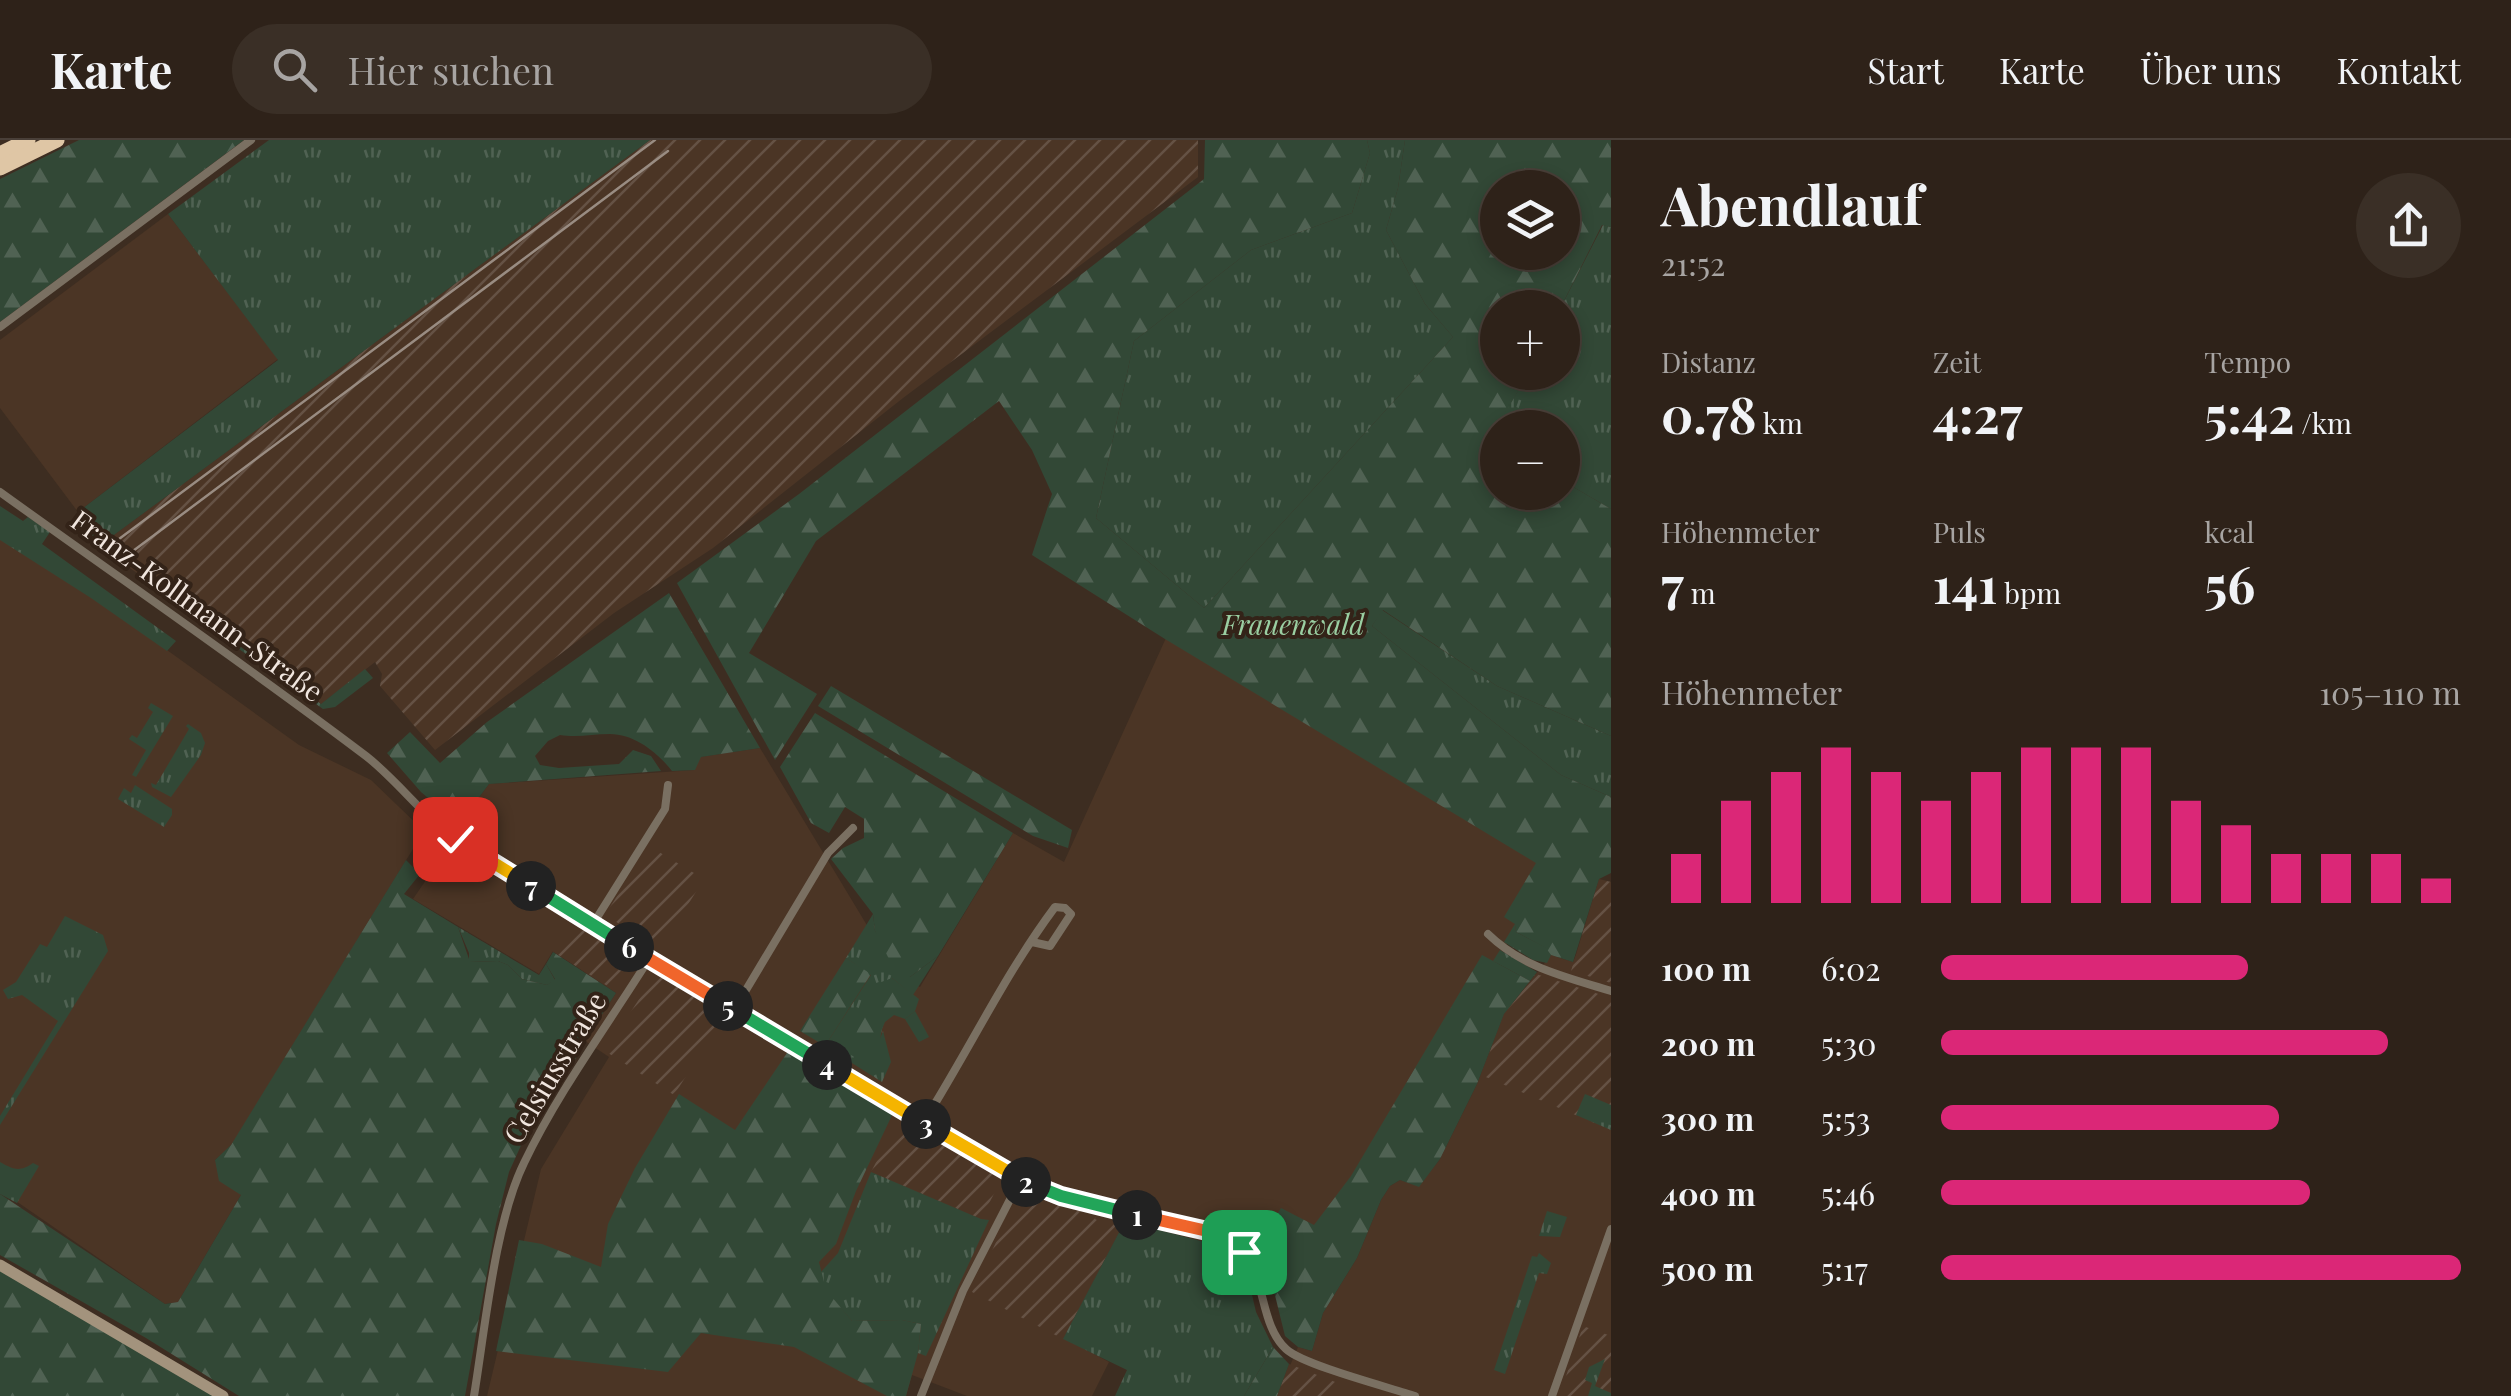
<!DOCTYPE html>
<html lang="de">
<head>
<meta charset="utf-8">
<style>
	:root { --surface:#2e2219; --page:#3a2f26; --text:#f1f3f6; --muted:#a7a4a2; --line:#493f38; --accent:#db2777 }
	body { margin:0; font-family:"Playfair Display",serif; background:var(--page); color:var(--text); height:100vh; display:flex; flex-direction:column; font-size:38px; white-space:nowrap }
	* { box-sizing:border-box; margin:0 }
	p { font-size:32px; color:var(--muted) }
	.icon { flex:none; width:55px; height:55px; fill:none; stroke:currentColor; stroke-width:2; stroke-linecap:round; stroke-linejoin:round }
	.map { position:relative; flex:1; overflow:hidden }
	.panel { display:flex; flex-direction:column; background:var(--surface); width:900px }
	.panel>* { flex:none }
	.buttons { position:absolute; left:1480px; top:30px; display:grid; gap:20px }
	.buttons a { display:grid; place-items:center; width:100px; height:100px; border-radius:50%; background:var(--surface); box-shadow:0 5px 15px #0003,0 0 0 2px var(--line); font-size:50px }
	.pin { position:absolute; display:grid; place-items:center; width:85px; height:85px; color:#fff; margin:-42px; border-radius:20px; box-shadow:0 5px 15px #0006 }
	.km { position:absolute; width:50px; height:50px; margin:-25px; border-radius:50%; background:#222; color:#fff; font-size:28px; line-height:50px; text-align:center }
	.round { display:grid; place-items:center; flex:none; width:105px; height:105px; border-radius:52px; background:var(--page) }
	.summary { display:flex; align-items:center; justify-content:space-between; height:170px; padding:0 50px }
	h1 { font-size:55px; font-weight:700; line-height:75px }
	.metrics { display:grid; grid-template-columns:repeat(3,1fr); gap:15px; height:170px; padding:10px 50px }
	.metrics div { display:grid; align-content:center }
	.metrics b { font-size:50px; font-weight:700 }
	.metrics small { font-size:28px; font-weight:400 }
	.metrics p { font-size:28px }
	.chart { height:280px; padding:20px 50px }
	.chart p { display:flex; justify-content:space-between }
	.chart svg { width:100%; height:180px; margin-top:10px; stroke:var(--accent); stroke-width:6 }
	ul { padding:0 50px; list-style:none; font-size:32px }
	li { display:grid; grid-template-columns:160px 120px 1fr; align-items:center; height:75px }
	li i { height:25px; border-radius:12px; background:var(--accent) }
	header { display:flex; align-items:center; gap:60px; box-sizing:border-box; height:140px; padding:0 50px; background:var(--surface); border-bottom:2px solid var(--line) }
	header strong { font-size:48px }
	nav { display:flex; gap:55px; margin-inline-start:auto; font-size:35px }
	.search { width:700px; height:90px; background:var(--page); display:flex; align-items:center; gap:25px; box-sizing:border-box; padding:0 35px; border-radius:55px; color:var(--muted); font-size:38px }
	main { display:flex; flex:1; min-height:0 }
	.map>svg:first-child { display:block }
</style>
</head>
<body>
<header>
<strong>Karte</strong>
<div class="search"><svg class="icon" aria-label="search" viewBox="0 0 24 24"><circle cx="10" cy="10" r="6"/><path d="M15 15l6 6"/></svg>Hier suchen</div>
<nav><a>Start</a><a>Karte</a><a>Über uns</a><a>Kontakt</a></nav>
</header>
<main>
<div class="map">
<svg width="1611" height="1256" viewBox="0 0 1611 1256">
	<defs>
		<pattern id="industrial-furrows" width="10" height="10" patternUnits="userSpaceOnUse" patternTransform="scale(2.5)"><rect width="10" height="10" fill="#4b3525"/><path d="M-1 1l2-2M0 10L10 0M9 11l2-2" fill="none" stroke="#655244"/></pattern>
		<pattern id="grass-tufts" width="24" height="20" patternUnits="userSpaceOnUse" patternTransform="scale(2.5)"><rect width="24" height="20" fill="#324836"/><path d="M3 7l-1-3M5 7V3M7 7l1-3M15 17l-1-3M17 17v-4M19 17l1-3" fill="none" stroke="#506253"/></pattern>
		<pattern id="forest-firs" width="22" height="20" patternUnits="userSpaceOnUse" patternTransform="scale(2.5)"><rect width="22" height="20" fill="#324836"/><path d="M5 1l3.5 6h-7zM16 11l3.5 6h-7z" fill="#506253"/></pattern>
	</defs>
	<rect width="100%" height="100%" fill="#3d2d21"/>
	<g fill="#4b3525">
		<path d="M168 74 278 219 78 372 0 268V200Z"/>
		<path d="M0 390 299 605 371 640 424 691 231 1006 215 1020 241 1055 178 1162 165 1164 0 1050Z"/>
		<path d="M1166 498 1542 723 1520 784 1494 825 1353 1038 1315 1088 1282 1072 1257 1110 1216 1105 1125 1081 1064 1198 1109 1222 1092 1256H967L912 1235 906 1256H487L541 1029 609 917 585 901 616 853 553 811 539 834 413 759 450 705 459 684 489 644 694 630 700 617 760 608 897 835 920 847 1013 693 1064 722Z"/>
		<path d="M1611 742V1256H1277L1298 1207 1312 1211 1323 1173 1357 1118 1381 1060 1390 1046 1400 1040 1419 1046 1440 1019 1477 944 1504 874 1551 815 1573 822Z"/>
	</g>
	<g fill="url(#industrial-furrows)">
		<path d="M650 0H1198V37L903 258 713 408 614 473 435 610 380 546 382 534 375 522 321 564 99 406Z"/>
		<path d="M649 706 704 739 660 809 605 775Z"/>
		<path d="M1599 739 1611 742V843L1571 831Z"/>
		<path d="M572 779 628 819V831L617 852 552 811Z"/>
		<path d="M1536 834 1611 858V990L1481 935 1504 874Z"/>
		<path d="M653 838H670L727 872 674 955 605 911Z"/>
		<path d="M900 976 991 1030 1001 1040 981 1079 871 1032Z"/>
		<path d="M1037 1057 1089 1071 1097 1074 1095 1079 1103 1083 1105 1079 1125 1081 1063 1199 972 1152 1013 1067 1022 1059Z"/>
		<path d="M1583 1186 1611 1196V1256H1564L1563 1245Z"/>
		<path d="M1289 1224 1343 1245 1339 1256H1277Z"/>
	</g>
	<g fill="url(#grass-tufts)">
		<path d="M269 0H650L99 406 78 372 278 220 168 74Z"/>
		<path d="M1367 0H1405L1398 48 1386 90 1425 164 1453 197 1204 468 1096 378 1134 201 1251 110 1352 73 1370 13Z"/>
		<path d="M1603 85 1611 87V369L1563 341 1562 288H1498L1497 303 1489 298 1529 233 1562 232 1561 167Z"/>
		<path d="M0 366 23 381 28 377 50 392 42 404 176 501 167 511 91 458 0 400Z"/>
		<path d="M1382 470 1497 546 1611 596V657L1561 635 1372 486Z"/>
		<path d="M220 492 321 564 365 529 373 538 335 567 323 569 218 494Z"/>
		<path d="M151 563 173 576 136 637 132 635 146 610 129 599 132 595 137 598 153 572 148 568Z"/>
		<path d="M188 584 201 593 205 603 201 615 171 657 152 647 151 643 156 645 189 589 186 586Z"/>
		<path d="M135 645 172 669V675L164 687 118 659 124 648 131 653Z"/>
		<path d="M873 774 875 791 910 837 938 816 913 855 892 838 880 899 883 891 891 922 882 942 825 906 871 835 846 818Z"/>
		<path d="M65 776 103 795 108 811 0 985V976L58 881 22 855 8 859 3 850 16 842 40 804 47 807Z"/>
		<path d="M1515 784 1516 792 1547 808 1551 815 1547 823 1533 820 1504 802Z"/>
		<path d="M458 787 539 835 546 824 555 840 547 845 522 839 508 825 498 821 469 822V813Z"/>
		<path d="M1500 810 1537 832 1530 841 1493 821Z"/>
		<path d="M915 871 929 897 919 902 905 879Z"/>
		<path d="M1585 954 1611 965V990L1576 975Z"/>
		<path d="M0 1022C14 1030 20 1032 33 1023L39 1026 17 1063 0 1054Z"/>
		<path d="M871 1032 981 1079 989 1080 926 1216 918 1213 921 1184 902 1180 852 1181 825 1150 821 1132 838 1113Z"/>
		<path d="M1547 1071 1567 1077 1560 1097 1539 1096Z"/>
		<path d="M1125 1081 1216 1105 1235 1121 1249 1142 1256 1172 1273 1207 1244 1256H1115L1127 1230 1063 1199Z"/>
		<path d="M1539 1113 1551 1123 1547 1134 1539 1133 1505 1234 1494 1230 1532 1116 1537 1117Z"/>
		<path d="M1605 1219 1595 1246 1611 1253V1256H1588L1592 1243 1585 1240 1589 1227Z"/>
	</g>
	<g fill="url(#forest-firs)" fill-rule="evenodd">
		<path d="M79 0H244L0 182V39Z"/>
		<path d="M1205 0H1367L1370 13 1352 73 1251 110 1134 201 1096 378 1204 468 1453 197 1425 164 1386 90 1398 48 1405 0H1611V87L1602 85 1561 167 1498 168V232L1529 233 1490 298 1497 303 1498 352H1562L1563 341 1611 369V596L1497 546 1383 470 1372 486 1561 635 1611 657V733L1599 739 1573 822 1551 815 1546 808 1516 792 1515 784 1504 777 1536 723 1165 499 1032 415 1052 354 1032 310 999 261 816 401 749 513 817 554 775 620 677 443 799 354 1204 39ZM1498 48H1562V112H1498Z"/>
		<path d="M669 453 760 608 701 617 695 630 672 631C658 613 635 594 610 594 592 594 578 598 560 595L548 601 535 616 540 625 559 628 619 624 633 610 651 616 661 631 489 644 459 684 421 652 387 613 410 592 440 623 487 582Z"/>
		<path d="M831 546 1072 690 1068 708 1033 696 818 566Z"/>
		<path d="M815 573 1013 693 938 816 910 837 897 835 875 791 873 774 831 719 843 708 864 698V679L845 667 829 693 811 683 780 627Z"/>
		<path d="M406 720 420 734 404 754 458 787 470 822 498 821 508 825 522 839 547 845 555 839 546 824 553 812 616 853 597 882 583 892 579 913 523 1001 509 1032 496 1084 465 1256H239L146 1198 0 1115V1054L165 1164 178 1162 241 1055 219 1041 215 1020 231 1005Z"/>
		<path d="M1482 815 1530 841 1504 874 1477 944 1440 1019 1419 1047 1400 1040 1390 1046 1381 1060 1357 1118 1323 1173 1312 1211 1298 1207 1285 1196 1269 1131 1256 1107 1281 1068 1314 1085 1351 1036Z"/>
		<path d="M846 818 871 834 825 906 800 891Z"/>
		<path d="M892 838 919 859 915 871 905 879 894 875 885 882 867 925 848 913 876 844Z"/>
		<path d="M789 910 894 971 856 1051 836 1104 819 1122 826 1150 852 1181 902 1180 921 1184 918 1213 906 1256H887L794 1207 701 1193 668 1232 496 1211 519 1100 542 1104 601 1127 608 1084 635 1028 679 954 735 990Z"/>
		<path d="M0 1130 216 1256H0Z"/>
		<path d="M1273 1207 1289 1224 1277 1256H1244Z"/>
	</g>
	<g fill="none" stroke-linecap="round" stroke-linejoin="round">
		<g stroke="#7a7062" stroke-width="8">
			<path d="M0 187 251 0"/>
			<path d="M0 352C122 440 246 525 366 616 398 641 422 675 455 699L1020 1040C1055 1054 1091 1065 1129 1073 1159 1080 1199 1082 1226 1097 1270 1123 1255 1180 1286 1209 1303 1225 1388 1247 1415 1256"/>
			<path d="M593 784 665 669 668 645"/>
			<path d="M1488 794C1523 828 1566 837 1611 851"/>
			<path d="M734 870 828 713 853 688"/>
			<path d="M924 983 928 975C971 906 1007 831 1055 767L1065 768 1071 774 1050 806 1032 802"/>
			<path d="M474 1256C485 1189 495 1082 524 1023 558 952 607 886 649 819"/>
			<path d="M921 1256 963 1151 1020 1040"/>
			<path d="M1552 1256 1611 1089"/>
		</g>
		<path stroke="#a3937d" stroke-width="11" d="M0 1125 223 1256"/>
		<g stroke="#dfc6a5" stroke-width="15">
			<path d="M0 14 28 0"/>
			<path d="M0 28 57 0"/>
		</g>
		<g stroke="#998c82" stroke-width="2.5">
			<path d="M115 402 655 0"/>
			<path d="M129 414 668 11"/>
		</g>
	</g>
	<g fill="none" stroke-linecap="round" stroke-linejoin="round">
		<defs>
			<path id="split-1" d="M1137 1075 1216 1093 1244 1112"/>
			<path id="split-2" d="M1026 1042 1061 1056 1137 1075"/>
			<path id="split-3" d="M926 984 1026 1042"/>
			<path id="split-4" d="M827 925 926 984"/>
			<path id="split-5" d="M728 866 827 925"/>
			<path id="split-6" d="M629 807 728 866"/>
			<path id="split-7" d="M531 746 629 807"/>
			<path id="split-8" d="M455 699 531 746"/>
		</defs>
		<use href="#split-1" stroke="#fff" stroke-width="20"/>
		<use href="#split-2" stroke="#fff" stroke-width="20"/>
		<use href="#split-3" stroke="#fff" stroke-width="20"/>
		<use href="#split-4" stroke="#fff" stroke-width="20"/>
		<use href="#split-5" stroke="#fff" stroke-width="20"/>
		<use href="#split-6" stroke="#fff" stroke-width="20"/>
		<use href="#split-7" stroke="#fff" stroke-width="20"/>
		<use href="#split-8" stroke="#fff" stroke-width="20"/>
		<use href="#split-1" stroke="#f0652b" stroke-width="12"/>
		<use href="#split-2" stroke="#22a559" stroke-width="12"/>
		<use href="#split-3" stroke="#f5b400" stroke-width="12"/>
		<use href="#split-4" stroke="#f5b400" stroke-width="12"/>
		<use href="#split-5" stroke="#22a559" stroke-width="12"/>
		<use href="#split-6" stroke="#f0652b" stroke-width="12"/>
		<use href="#split-7" stroke="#22a559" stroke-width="12"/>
		<use href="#split-8" stroke="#f5b400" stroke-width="12"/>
	</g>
	<g text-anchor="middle" stroke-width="8" stroke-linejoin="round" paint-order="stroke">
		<g font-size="28" fill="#f1e6df" stroke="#332318">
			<text transform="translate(197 466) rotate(36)" y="10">Franz-Kollmann-Straße</text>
			<text transform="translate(555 928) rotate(-59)" y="10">Celsiusstraße</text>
		</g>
		<g font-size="28" font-style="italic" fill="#9acfa2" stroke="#332318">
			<text x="1293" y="495">Frauenwald</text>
		</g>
	</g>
</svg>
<div class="buttons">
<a><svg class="icon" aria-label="layers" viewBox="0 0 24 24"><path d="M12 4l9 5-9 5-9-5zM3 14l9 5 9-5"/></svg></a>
<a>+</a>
<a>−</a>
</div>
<div class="pin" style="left:1244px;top:1112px;background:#1e9e55"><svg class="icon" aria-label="arrive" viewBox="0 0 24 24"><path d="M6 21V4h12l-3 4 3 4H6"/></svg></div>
<div class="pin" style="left:455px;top:699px;background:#d93025"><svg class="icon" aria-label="check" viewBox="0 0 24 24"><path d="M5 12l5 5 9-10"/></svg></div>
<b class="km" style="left:1137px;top:1075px">1</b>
<b class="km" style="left:1026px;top:1042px">2</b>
<b class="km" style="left:926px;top:984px">3</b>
<b class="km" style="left:827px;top:925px">4</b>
<b class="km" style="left:728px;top:866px">5</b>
<b class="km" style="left:629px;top:807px">6</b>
<b class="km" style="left:531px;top:746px">7</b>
</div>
<section class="panel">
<div class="summary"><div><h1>Abendlauf</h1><p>21:52</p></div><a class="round"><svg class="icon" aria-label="share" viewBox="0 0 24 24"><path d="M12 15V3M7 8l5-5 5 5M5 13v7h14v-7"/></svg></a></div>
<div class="metrics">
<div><p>Distanz</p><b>0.78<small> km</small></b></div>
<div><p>Zeit</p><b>4:27</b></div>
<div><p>Tempo</p><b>5:42<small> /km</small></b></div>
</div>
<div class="metrics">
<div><p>Höhenmeter</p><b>7<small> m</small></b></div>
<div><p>Puls</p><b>141<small> bpm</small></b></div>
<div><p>kcal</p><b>56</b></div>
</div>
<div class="chart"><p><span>Höhenmeter</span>105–110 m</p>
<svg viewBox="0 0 160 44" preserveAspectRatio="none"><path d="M5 44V32M15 44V19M25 44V12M35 44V6M45 44V12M55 44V19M65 44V12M75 44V6M85 44V6M95 44V6M105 44V19M115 44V25M125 44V32M135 44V32M145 44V32M155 44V38"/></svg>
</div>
<ul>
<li><b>100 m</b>6:02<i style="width:59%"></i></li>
<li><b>200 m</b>5:30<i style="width:86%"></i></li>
<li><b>300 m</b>5:53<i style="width:65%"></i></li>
<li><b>400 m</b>5:46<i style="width:71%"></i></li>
<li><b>500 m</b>5:17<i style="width:100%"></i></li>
</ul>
</section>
</main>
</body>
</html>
